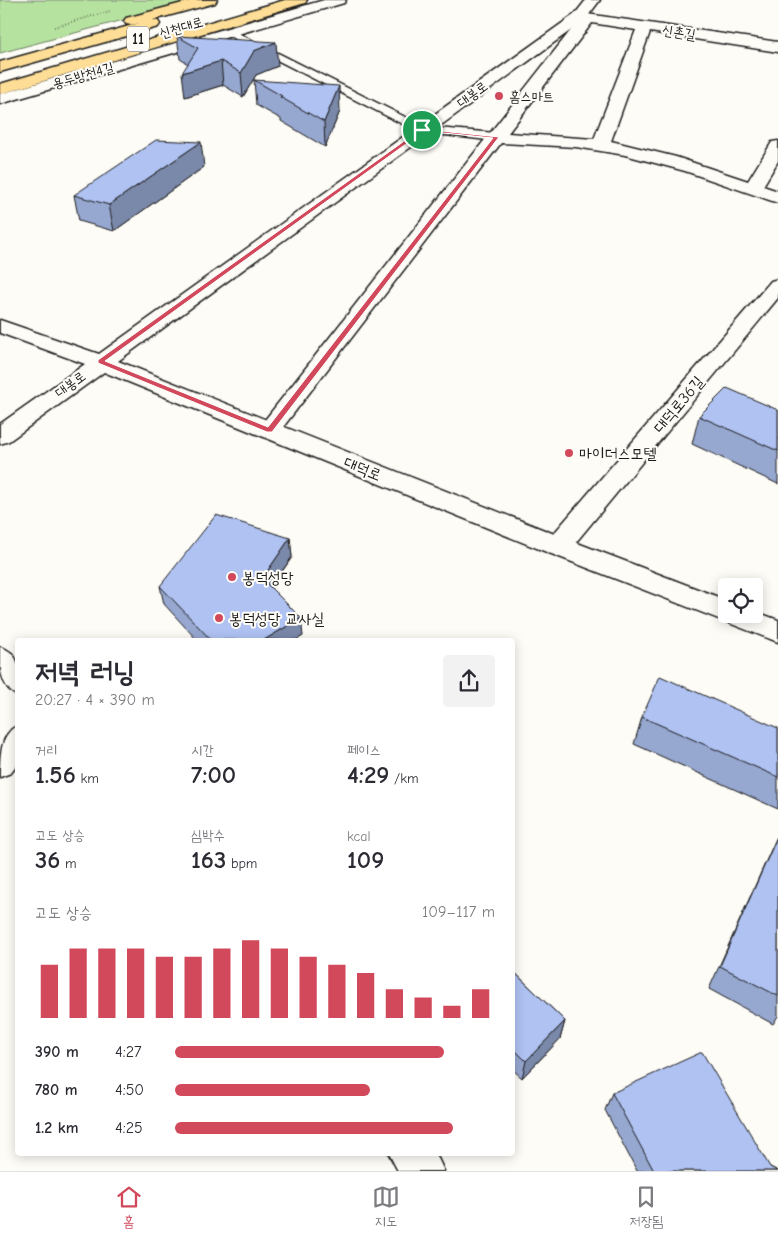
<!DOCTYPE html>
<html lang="ko">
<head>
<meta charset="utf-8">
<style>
	:root { --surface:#fff; --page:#f2f2f3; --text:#2b2b33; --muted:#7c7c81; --line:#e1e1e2; --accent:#d1495b }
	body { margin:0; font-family:"Comic Neue","Poor Story",sans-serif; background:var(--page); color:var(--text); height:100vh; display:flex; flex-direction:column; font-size:19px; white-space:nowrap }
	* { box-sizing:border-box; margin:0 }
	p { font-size:16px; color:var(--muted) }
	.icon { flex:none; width:28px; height:28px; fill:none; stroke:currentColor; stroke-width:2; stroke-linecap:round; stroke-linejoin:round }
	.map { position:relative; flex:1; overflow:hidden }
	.details { position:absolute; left:15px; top:638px; width:500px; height:518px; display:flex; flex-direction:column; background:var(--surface); border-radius:5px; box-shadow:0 2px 12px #0003 }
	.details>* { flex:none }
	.fabs { position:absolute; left:718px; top:578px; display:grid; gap:10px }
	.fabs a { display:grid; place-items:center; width:45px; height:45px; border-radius:5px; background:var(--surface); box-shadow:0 2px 12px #0003; font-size:25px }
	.pin { position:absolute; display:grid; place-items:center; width:42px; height:42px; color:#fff; margin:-21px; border:2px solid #fff; border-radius:50%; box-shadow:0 1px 5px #0007 }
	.round { display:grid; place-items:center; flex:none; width:52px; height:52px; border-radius:5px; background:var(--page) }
	.summary { display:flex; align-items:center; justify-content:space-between; height:85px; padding:0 20px }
	h1 { font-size:28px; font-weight:700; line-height:38px }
	.figures { display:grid; grid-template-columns:repeat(3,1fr); gap:8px; height:85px; padding:5px 20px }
	.figures div { display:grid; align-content:center }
	.figures b { font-size:25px; font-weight:700 }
	.figures small { font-size:14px; font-weight:400 }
	.figures p { font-size:14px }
	.chart { height:140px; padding:10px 20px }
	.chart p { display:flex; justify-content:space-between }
	.chart svg { width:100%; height:90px; margin-top:5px; stroke:var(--accent); stroke-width:6 }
	ul { padding:0 20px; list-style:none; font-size:16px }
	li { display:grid; grid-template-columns:80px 60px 1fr; align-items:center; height:38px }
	li i { height:12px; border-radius:6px; background:var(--accent) }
	.tab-bar { display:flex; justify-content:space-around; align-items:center; height:70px; border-top:1px solid var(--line); background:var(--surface); font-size:14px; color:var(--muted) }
	.tab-bar a { display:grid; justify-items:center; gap:2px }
	.tab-bar .active { color:var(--accent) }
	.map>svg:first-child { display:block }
</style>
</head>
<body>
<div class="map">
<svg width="778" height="1171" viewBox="0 0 778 1171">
	<rect width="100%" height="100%" fill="#fdfcf7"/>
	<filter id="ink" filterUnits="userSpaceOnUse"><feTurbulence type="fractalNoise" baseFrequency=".02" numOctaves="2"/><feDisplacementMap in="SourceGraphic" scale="10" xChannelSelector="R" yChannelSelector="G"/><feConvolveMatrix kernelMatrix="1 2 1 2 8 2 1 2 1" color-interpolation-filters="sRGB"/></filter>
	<g filter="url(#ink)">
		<path fill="#b6e2a0" stroke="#697f5e" d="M0 0H198L0 53Z"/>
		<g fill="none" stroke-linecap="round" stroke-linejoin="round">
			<defs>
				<path id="lane" d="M230 29 425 127 496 133 502 137 496 141 418 132 226 34V30Z"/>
				<g id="street">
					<path d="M324 0H346L344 3 0 104V94Z"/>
					<path d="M580 13 778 42V52L650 32 611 141 676 157 748 181 772 142 778 141V161L763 186 778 191V203L685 171 625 155 576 147 501 143 277 435 269 438 261 435 257 430 261 425 578 21 573 17 575 14ZM592 23 636 30 594 139 508 133Z"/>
					<path d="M778 279V298L567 553 558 555 549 553 545 546 549 539 771 281Z"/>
					<path d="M18 725V764L11 773 0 777C0 756 0 734 18 725Z"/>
				</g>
				<g id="secondary">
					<path d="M586 0H600L585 20 118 361 567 539 726 600V614H754V611L778 620V642L549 553 104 372 9 441 0 444V424L85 364 0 333V320L99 354 575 14Z"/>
					<path d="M0 647C24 654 18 675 18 696 0 688 0 667 0 647Z"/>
					<path d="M388 1152H435L444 1171H398Z"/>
				</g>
				<g id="highway">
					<path d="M194 0H217L215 3 153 20 158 21 160 24 158 27 0 72V62L140 23 131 25 126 24 124 21 126 18Z"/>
					<path d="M285 0H307L305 3 0 94V84Z"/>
				</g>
			</defs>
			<use href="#lane" stroke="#1c1c1c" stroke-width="3"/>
			<use href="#street" stroke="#1c1c1c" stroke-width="3"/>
			<use href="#secondary" stroke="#1c1c1c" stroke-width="3"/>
			<use href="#highway" stroke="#1c1c1c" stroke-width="3"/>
			<path stroke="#1c1c1c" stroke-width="2" stroke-dasharray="0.5 2.5" stroke-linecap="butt" d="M54 27 110 11"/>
			<use href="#lane" fill="#fdfcf7" fill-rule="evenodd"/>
			<use href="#street" fill="#fdfcf7" fill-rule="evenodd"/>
			<use href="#secondary" fill="#fdfcf7" fill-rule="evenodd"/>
			<use href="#highway" fill="#fede96" fill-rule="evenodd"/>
		</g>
		<g fill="#96a7d0" stroke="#1c1c1c">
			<path d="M177 36 278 66 256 75 243 97 223 85 185 97 188 64 180 59Z"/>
			<path d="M254 80 340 111 325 147 281 121V119L256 105Z"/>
			<path d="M204 167 114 231 79 221 74 195Z"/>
			<path d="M778 410V484L692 444 699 416Z"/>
			<path d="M290 538 292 557 271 588 303 636 296 640H197L164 604 160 586Z"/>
			<path d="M642 717 778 728V809L634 744Z"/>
			<path d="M778 834V1016L773 1024 709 989Z"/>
			<path d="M512 970 565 1021 560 1039 522 1078 512 1069Z"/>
			<path d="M612 1093 770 1167 778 1171H637L605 1110Z"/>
		</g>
		<g fill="#7a88a9" stroke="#1c1c1c">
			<path d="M276 42 278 66 256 75 243 97 241 73 254 51Z"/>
			<path d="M221 61 223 85 185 97 182 73Z"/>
			<path d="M339 86 340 111 325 147 324 122Z"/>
			<path d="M201 142 204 167 114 231 109 205Z"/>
			<path d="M290 538 292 557 264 597 262 579Z"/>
			<path d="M301 618 303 636 296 640H264Z"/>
			<path d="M565 1021 560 1039 522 1078 526 1061Z"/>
		</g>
		<g fill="#afc2f2" stroke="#1c1c1c">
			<path d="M177 36 276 42 254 51 241 73 221 61 182 73 198 48Z"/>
			<path d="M254 80 339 86 324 122 280 97 282 96Z"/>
			<path d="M156 140 201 142 109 205 74 195Z"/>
			<path d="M727 388 778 410V451L699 416Z"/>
			<path d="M216 515 290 538 262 579 301 618 264 640H211L160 586Z"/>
			<path d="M660 676 778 728V777L642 717Z"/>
			<path d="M778 835V996L720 966Z"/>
			<path d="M512 970 565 1021 526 1061 512 1047Z"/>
			<path d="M702 1052 770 1167 778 1171H654L612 1093Z"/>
		</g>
	</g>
	<path fill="#d1495b" stroke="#fff" fill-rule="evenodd" d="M421 129 499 137 272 432H267L98 363V360ZM424 131 493 138 268 427 105 361Z"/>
	<g fill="#d1495b" stroke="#fdfcf7" stroke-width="2">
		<circle cx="499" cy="96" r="5"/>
		<circle cx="569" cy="453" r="5"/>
		<circle cx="232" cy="577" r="5"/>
		<circle cx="219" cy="618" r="5"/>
	</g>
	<g text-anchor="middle" stroke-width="4" stroke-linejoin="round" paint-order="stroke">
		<g font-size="14" fill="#1c1c1c" stroke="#fdfcf7">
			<text transform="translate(181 27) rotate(-16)" y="5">신천대로</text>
			<text transform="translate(679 32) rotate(9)" y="5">신촌길</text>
			<text transform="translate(83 75) rotate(-16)" y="5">용두방천4길</text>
			<text transform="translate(472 94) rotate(-36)" y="5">대봉로</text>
			<text transform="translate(70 384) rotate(-36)" y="5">대봉로</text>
		</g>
		<g font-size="14" fill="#1c1c1c" stroke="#fdfcf7" text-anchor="start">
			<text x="509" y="101">홈스마트</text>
		</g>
		<rect fill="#fdfcf7" stroke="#605f5e" stroke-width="1" x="127" y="26.5" width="22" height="25" rx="4"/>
		<g font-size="15" font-weight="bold" fill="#1c1c1c">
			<text x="138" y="44">11</text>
		</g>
		<g font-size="16" fill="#1c1c1c" stroke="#fdfcf7">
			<text transform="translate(678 404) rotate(-50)" y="6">대덕로36길</text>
			<text transform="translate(363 468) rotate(22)" y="6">대덕로</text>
		</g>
		<g font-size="16" fill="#1c1c1c" stroke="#fdfcf7" text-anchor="start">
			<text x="579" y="459">마이더스모텔</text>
			<text x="242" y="583">봉덕성당</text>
			<text x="229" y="624">봉덕성당 교사실</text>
		</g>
	</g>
</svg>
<div class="fabs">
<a><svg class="icon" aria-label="locate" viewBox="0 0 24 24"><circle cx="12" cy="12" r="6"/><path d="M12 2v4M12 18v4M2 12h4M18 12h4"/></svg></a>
</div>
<div class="pin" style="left:422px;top:130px;background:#1e9e55"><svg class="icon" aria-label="arrive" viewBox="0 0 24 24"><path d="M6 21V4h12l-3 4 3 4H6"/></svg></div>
<section class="details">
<div class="summary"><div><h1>저녁 러닝</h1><p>20:27 · 4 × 390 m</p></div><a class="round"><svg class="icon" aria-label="share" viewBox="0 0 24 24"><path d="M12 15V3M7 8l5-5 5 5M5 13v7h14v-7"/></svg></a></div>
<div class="figures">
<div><p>거리</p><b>1.56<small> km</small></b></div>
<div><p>시간</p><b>7:00</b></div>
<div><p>페이스</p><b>4:29<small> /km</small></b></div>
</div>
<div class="figures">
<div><p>고도 상승</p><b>36<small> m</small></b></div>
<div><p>심박수</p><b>163<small> bpm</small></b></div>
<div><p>kcal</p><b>109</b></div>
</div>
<div class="chart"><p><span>고도 상승</span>109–117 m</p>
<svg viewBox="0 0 160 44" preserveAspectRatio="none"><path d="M5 44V18M15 44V10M25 44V10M35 44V10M45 44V14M55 44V14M65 44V10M75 44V6M85 44V10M95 44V14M105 44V18M115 44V22M125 44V30M135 44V34M145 44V38M155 44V30"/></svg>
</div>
<ul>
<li><b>390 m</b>4:27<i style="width:84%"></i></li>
<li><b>780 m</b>4:50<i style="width:61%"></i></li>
<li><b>1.2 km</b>4:25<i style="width:87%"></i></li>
</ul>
</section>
</div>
<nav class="tab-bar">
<a class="active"><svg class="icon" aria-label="home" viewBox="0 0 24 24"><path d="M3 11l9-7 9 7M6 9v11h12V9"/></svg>홈</a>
<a><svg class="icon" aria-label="map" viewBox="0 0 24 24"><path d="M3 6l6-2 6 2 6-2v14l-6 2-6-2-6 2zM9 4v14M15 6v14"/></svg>지도</a>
<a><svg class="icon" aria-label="saved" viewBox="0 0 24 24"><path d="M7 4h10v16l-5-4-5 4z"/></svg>저장됨</a>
</nav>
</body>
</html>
